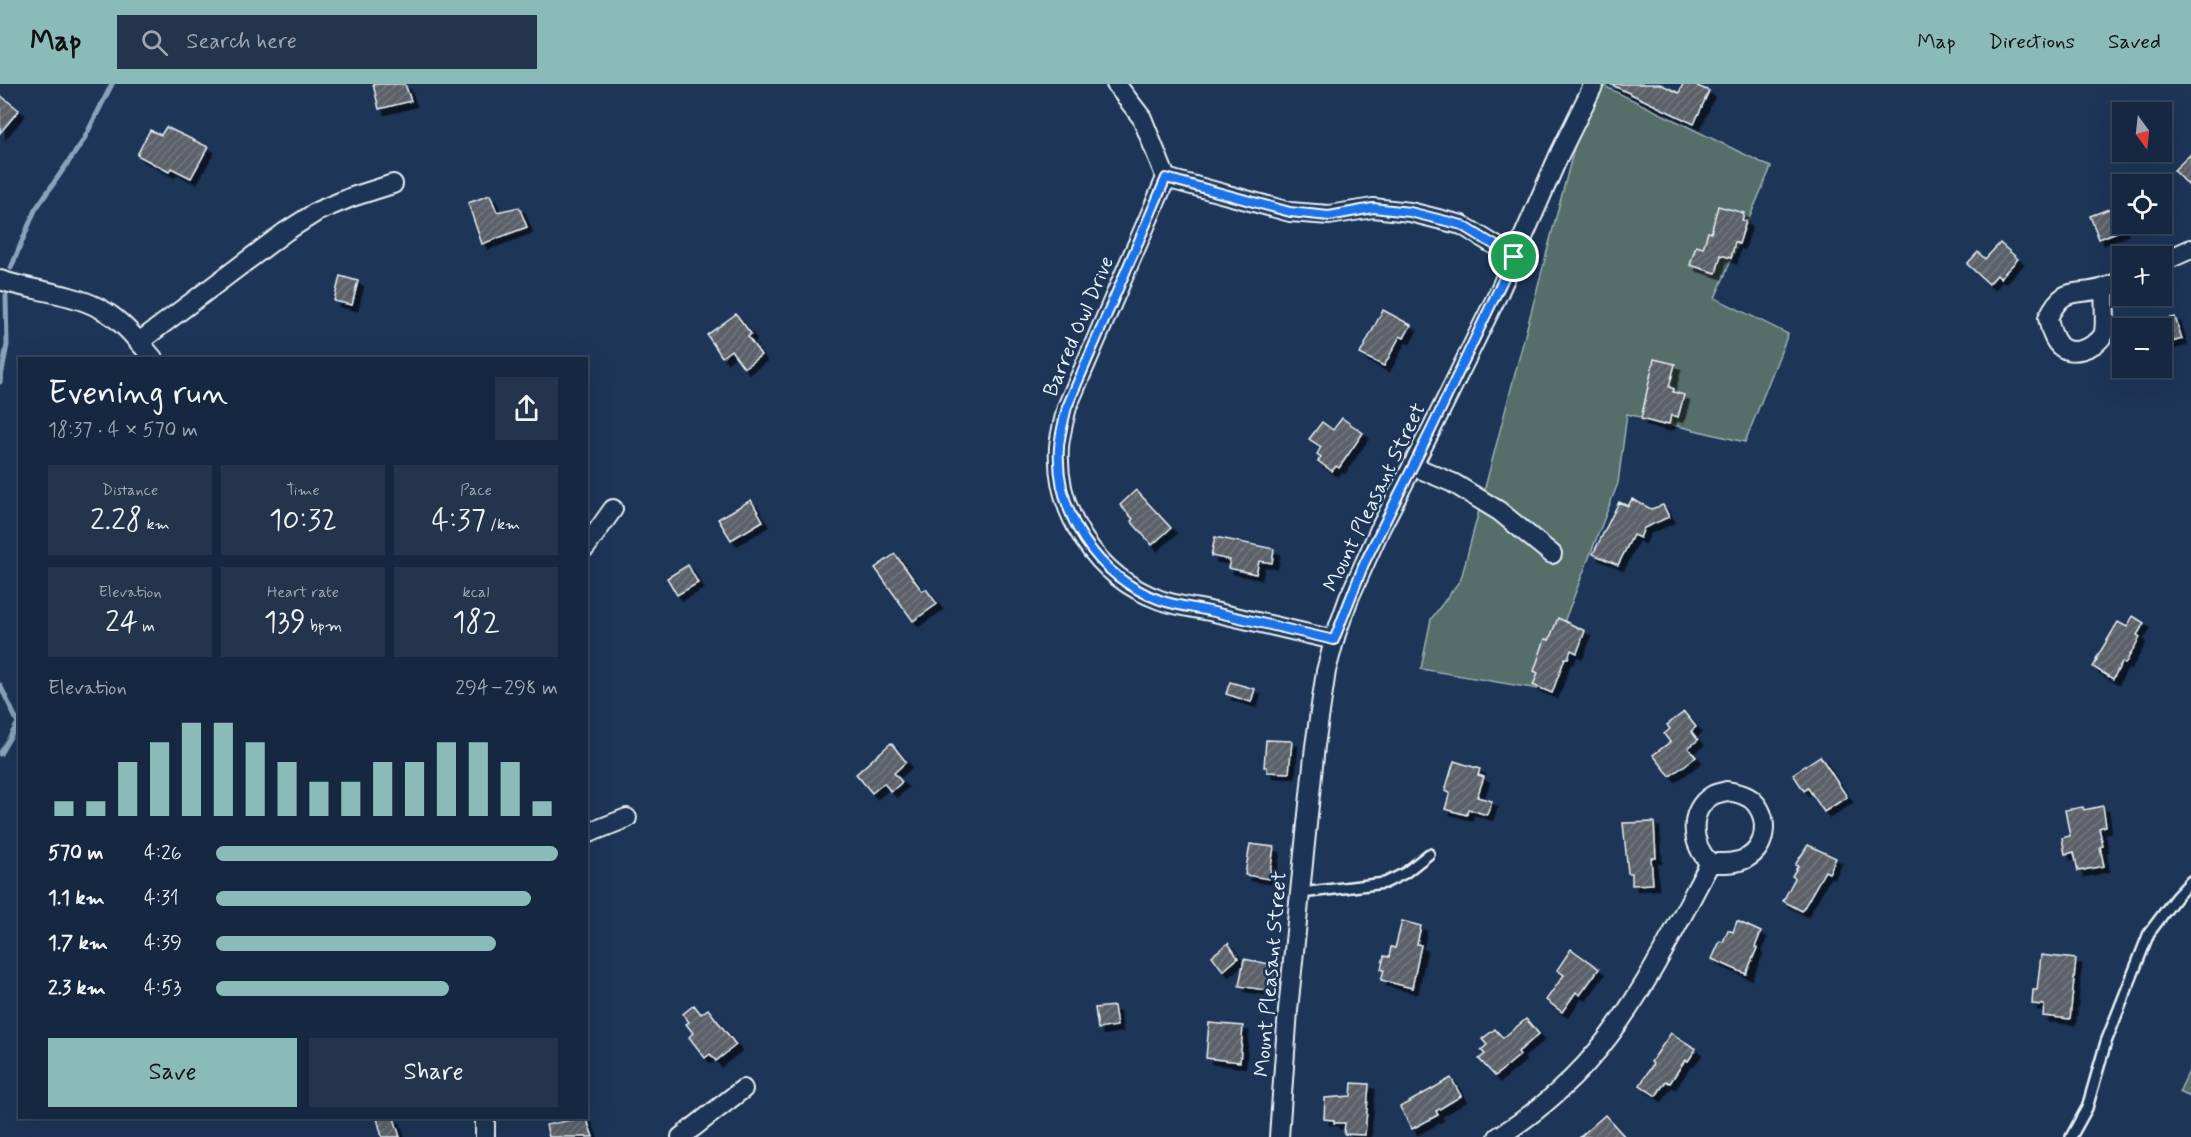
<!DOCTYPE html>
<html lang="en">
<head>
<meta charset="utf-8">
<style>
	:root { --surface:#162841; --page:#23344c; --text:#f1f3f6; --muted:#9ea6b1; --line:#35445a; --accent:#8bbbb9 }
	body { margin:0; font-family:Mynerve,sans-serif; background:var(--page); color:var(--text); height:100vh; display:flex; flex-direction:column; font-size:22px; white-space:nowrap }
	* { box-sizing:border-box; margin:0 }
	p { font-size:20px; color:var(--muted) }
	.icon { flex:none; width:33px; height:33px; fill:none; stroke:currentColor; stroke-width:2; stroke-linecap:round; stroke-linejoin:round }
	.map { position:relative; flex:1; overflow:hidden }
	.sheet { position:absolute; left:18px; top:273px; width:570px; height:762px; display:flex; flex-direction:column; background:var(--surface); border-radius:0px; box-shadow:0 6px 24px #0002,0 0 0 2px var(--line) }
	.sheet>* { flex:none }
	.needle { width:39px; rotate:165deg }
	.tools { position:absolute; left:2112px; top:18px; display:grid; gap:12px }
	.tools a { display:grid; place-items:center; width:60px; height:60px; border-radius:0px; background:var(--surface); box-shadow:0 6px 24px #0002,0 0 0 2px var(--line); font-size:30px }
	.pin { position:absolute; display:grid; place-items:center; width:51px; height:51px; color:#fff; margin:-26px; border:3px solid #fff; border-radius:50%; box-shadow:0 2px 6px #0007 }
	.round { display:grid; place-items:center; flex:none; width:63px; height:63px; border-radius:0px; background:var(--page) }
	.overview { display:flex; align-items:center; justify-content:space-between; height:102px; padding:0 30px }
	h1 { font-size:33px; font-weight:600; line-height:45px }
	.stats { display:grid; grid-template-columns:repeat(3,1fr); gap:9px; height:102px; padding:6px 30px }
	.stats div { display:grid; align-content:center; border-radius:0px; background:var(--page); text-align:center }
	.stats b { font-size:30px; font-weight:600 }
	.stats small { font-size:16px; font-weight:400 }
	.stats p { font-size:16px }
	.chart { height:168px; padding:12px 30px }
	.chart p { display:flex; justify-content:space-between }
	.chart svg { width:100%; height:108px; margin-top:6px; stroke:var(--accent); stroke-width:6 }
	.action { display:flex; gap:12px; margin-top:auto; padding:12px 30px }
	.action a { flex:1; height:69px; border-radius:0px; background:var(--accent); color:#111; font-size:24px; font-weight:600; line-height:69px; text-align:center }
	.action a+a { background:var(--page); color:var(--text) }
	ul { padding:0 30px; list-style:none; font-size:20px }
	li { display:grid; grid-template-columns:96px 72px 1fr; align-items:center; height:45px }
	li i { height:15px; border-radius:8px; background:var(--accent) }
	header { display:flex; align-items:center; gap:36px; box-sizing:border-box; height:84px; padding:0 30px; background:var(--accent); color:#111 }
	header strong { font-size:28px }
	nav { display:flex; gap:33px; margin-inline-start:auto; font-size:21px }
	.search { width:420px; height:54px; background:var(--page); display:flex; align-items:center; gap:15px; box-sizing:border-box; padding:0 21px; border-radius:0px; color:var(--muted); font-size:22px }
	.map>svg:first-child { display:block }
</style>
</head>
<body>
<header>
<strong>Map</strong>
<div class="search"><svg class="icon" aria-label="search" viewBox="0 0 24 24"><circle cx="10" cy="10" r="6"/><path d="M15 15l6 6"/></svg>Search here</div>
<nav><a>Map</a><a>Directions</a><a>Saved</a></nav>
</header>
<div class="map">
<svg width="2191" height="1053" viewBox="0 0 2191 1053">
	<defs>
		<pattern id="building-hatch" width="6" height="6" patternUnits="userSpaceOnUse" patternTransform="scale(1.5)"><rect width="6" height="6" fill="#5c6067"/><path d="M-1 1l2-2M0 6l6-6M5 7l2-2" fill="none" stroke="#73777e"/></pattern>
		<filter id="shadow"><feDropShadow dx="5.5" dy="5.5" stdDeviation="0" flood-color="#0009"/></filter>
	</defs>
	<rect width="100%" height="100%" fill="#1d3557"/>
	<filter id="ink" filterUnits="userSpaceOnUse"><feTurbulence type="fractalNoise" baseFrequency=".0167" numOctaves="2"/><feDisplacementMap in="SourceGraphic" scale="12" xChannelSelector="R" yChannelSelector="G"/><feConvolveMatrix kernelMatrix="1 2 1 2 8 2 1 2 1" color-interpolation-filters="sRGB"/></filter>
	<g filter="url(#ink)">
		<g fill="#546e6b" stroke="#9eb0b2" stroke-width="1.5">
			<path d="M1591 0H1600L1771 83 1715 214 1788 250 1745 358 1627 330 1618 399 1538 605 1421 585 1431 535 1461 495Z"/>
			<path d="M2191 983V1013L2179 1008Z"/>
		</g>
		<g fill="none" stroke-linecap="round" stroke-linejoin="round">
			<g stroke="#88a3ba" stroke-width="5">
				<path d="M11 184 35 126 83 57 112 0"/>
				<path d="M0 298 7 261 6 212"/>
				<path d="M0 601 18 639 0 670"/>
			</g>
		</g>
		<g fill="url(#building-hatch)" stroke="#e8f1f8" stroke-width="1.5" filter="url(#shadow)">
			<path d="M373 0H405L411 17 379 25Z"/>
			<path d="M1610 0H1660L1679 9 1683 0H1693L1709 7 1694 40Z"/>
			<path d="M0 11 19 26 0 49Z"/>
			<path d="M166 43 208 63 191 94 171 84 169 88 137 71 150 46 161 51Z"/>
			<path d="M2191 70V104L2174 86Z"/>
			<path d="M490 111 497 128 519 123 527 143 482 160 468 119Z"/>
			<path d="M2122 120V146L2099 155 2090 132Z"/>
			<path d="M1718 122 1744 129 1742 136 1746 137 1739 160 1735 158 1731 174 1721 171 1716 189 1690 181 1696 162 1703 164 1708 148 1711 149Z"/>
			<path d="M2000 159 2018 175 2000 194 1997 191 1989 200 1967 180 1978 168 1985 175Z"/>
			<path d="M340 192 358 197 352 221 334 217Z"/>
			<path d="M1383 226 1411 241 1404 254 1400 252 1384 282 1360 270Z"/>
			<path d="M736 230 751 250 748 253 761 271 744 284 731 266 722 273 707 251Z"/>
			<path d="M2175 233 2182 255 2162 261V237Z"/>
			<path d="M1654 275 1675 280 1669 303 1674 305 1673 308 1684 311 1678 333 1671 331 1669 340 1665 339 1664 341 1641 335Z"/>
			<path d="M1342 334 1363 349 1339 384 1336 382 1332 387 1318 377 1321 373 1317 370 1321 363 1309 355 1322 338 1333 346Z"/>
			<path d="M1136 406 1171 444 1152 461 1131 437 1133 435 1120 421Z"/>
			<path d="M1632 415 1651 425 1663 421 1669 433 1644 444 1640 454 1633 451 1618 481 1593 470 1619 418 1628 422Z"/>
			<path d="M751 416 763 437 731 456 718 435Z"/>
			<path d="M1215 453 1274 465 1272 479 1259 477 1256 490 1228 484 1230 476 1211 472Z"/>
			<path d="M895 470 922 507 926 505 937 520 913 537 875 484Z"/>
			<path d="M688 481 698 499 677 511 667 494Z"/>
			<path d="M2133 532 2144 539 2137 551 2140 553 2125 580 2122 578 2113 595 2093 583 2097 576 2096 575 2118 538 2127 543Z"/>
			<path d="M1558 534 1585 547 1577 569 1571 566 1568 574H1565L1552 609 1533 601 1538 589 1534 587 1545 555 1549 556Z"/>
			<path d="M1230 598 1255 605 1251 618 1226 610Z"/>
			<path d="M1684 628 1696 643 1691 647 1698 656 1688 664 1696 673 1670 692 1653 671 1670 658 1664 650 1670 645 1667 641Z"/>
			<path d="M1266 656 1292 657 1289 689 1267 688V683H1264Z"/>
			<path d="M891 659 906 678 894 689 902 698 891 708 884 699 872 709 856 690Z"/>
			<path d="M1820 672 1847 713 1824 728 1808 704 1804 707 1793 690Z"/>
			<path d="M1454 677 1480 685 1478 691 1484 693 1477 713 1492 717 1487 731 1468 725 1467 731 1445 725 1450 709 1445 707Z"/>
			<path d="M2103 722 2106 742 2099 744 2103 762 2100 763 2104 782 2078 787 2074 768 2065 770 2062 754 2070 752 2065 726 2083 723 2084 726Z"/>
			<path d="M1654 738 1656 774H1651L1653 800 1632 801V789H1628L1623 739Z"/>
			<path d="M1250 760 1274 763 1269 795 1245 791Z"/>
			<path d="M1808 761 1836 774 1829 789 1825 787 1802 827 1783 817 1795 794 1792 792 1798 782 1795 781Z"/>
			<path d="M1402 837 1421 842 1417 860 1421 861 1412 904 1381 896 1384 886 1381 885 1384 872 1389 873 1391 863 1395 864Z"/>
			<path d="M1737 837 1761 848 1755 863 1757 864 1746 890 1712 875 1720 857 1723 858 1728 846 1733 848Z"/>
			<path d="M1228 859 1238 874 1223 887 1212 872Z"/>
			<path d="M1571 865 1599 885 1580 911 1576 908 1562 928 1546 916 1564 891 1557 886Z"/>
			<path d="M2041 871 2076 875 2070 935 2043 932 2044 921 2032 920 2033 906H2037Z"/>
			<path d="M1244 875 1275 881 1271 907 1239 902Z"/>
			<path d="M694 921 701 930 708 925 736 961 716 977 710 970 705 974 689 953 693 949 686 940 689 938 683 930Z"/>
			<path d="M1114 922 1117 942 1098 945 1095 924Z"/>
			<path d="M1526 935 1539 950 1518 968 1520 971 1495 992 1479 975 1485 970 1481 966 1487 961 1482 955 1495 945 1503 954Z"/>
			<path d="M1209 939 1243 942 1240 978 1206 974Z"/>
			<path d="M1671 949 1696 965 1688 977 1685 976 1670 999 1666 997 1656 1012 1640 1001 1653 980 1651 978Z"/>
			<path d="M1451 994 1461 1012 1436 1027 1438 1031 1412 1045 1400 1023Z"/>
			<path d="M1352 999 1369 1000 1365 1051 1344 1050 1345 1039H1334V1036L1324 1035 1325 1014 1351 1012Z"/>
			<path d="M1605 1031 1625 1053H1580L1597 1038Z"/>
			<path d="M586 1033 593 1053H549L546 1041Z"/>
			<path d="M377 1034H394L400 1053H382Z"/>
		</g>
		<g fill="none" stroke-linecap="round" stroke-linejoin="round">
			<defs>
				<g id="service">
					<path d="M1301 809 1385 799 1405 789 1429 770"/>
					<path d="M2071 1053 2087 1024 2106 958 2149 849 2176 813 2191 797"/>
				</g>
				<g id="minor">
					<path d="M1116 0 1142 34 1166 94 1067 323C1064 336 1060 350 1059 363 1055 429 1097 493 1160 516 1177 522 1196 524 1214 528 1254 537 1294 547 1334 556"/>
					<path d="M1166 94 1290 128 1329 131 1373 124 1410 128 1462 141 1514 173"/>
					<path d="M2162 178 2191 165"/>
					<path d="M0 196C32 207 68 208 99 224 121 235 137 256 153 274"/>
					<path d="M2105 204C2103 216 2107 242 2103 251 2096 264 2069 274 2058 260 2052 253 2050 243 2048 234 2064 200 2075 213 2104 204 2111 202 2117 199 2122 196"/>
					<path d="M139 258 285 148 318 127 352 113 393 100"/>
					<path d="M1413 382 1453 399 1499 427 1552 470"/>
					<path d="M586 463 613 425"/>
					<path d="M1727 707C1738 709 1749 711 1756 720 1769 737 1766 763 1747 774 1736 780 1723 779 1710 779 1691 761 1687 726 1713 711 1717 709 1723 708 1727 707Z"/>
					<path d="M586 750 627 734"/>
					<path d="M485 1034V1053"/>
					<path d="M681 1053 743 1005"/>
					<path d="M1279 1053 1288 926 1315 662 1326 587 1336 550 1349 514 1380 445 1432 344 1499 208 1560 69 1594 0"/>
					<path d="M1498 1053C1540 1027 1580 991 1609 952 1649 899 1679 837 1710 779"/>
				</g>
			</defs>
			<use href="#service" stroke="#e8f1f8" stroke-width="14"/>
			<use href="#minor" stroke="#e8f1f8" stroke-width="22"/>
			<use href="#service" stroke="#1d3557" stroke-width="9"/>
			<use href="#minor" stroke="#1d3557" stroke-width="18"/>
		</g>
	</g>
	<g fill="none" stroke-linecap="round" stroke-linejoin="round" filter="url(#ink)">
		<defs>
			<path id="route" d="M1166 94 1290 128 1329 132 1373 124 1410 128 1462 141 1514 173 1432 344 1364 480 1334 556C1294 547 1254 537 1214 528 1196 524 1177 522 1160 516 1097 493 1055 429 1059 363 1060 350 1064 336 1067 323Z"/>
		</defs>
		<use href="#route" stroke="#fff" stroke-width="12"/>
		<use href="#route" stroke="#1a73e8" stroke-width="8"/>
	</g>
	<g text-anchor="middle" stroke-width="5" stroke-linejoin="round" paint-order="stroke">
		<g font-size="21" fill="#e8f1f8" stroke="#1d3557">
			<text transform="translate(1078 242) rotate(-67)" y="7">Barred Owl Drive</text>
			<text transform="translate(1374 413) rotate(-64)" y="7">Mount Pleasant Street</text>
			<text transform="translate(1270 890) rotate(-85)" y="7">Mount Pleasant Street</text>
		</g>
	</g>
</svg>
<div class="tools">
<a><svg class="needle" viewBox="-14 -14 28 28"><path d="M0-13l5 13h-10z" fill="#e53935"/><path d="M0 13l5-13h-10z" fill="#9ea6b1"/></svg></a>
<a><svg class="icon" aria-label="locate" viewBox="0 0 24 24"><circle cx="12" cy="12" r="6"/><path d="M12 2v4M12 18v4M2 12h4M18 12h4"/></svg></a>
<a>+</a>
<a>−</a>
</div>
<div class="pin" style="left:1514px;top:173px;background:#1e9e55"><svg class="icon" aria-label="arrive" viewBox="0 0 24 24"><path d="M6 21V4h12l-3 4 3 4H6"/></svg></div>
<section class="sheet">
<div class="overview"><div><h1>Evening run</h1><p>18:37 · 4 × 570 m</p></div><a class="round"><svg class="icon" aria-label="share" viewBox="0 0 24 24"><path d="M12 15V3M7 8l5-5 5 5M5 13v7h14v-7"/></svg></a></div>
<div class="stats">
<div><p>Distance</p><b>2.28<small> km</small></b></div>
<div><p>Time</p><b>10:32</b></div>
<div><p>Pace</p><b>4:37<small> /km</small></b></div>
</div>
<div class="stats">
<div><p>Elevation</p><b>24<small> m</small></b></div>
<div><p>Heart rate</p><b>139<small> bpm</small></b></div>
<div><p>kcal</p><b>182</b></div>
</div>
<div class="chart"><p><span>Elevation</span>294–298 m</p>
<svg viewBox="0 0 160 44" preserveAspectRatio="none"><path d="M5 44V38M15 44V38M25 44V22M35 44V14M45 44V6M55 44V6M65 44V14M75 44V22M85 44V30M95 44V30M105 44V22M115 44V22M125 44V14M135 44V14M145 44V22M155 44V38"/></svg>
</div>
<ul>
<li><b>570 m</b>4:26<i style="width:100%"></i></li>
<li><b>1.1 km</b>4:31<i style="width:92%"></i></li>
<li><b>1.7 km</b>4:39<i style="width:82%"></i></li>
<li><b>2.3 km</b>4:53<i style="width:68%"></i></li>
</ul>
<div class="action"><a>Save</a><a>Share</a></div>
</section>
</div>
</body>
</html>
